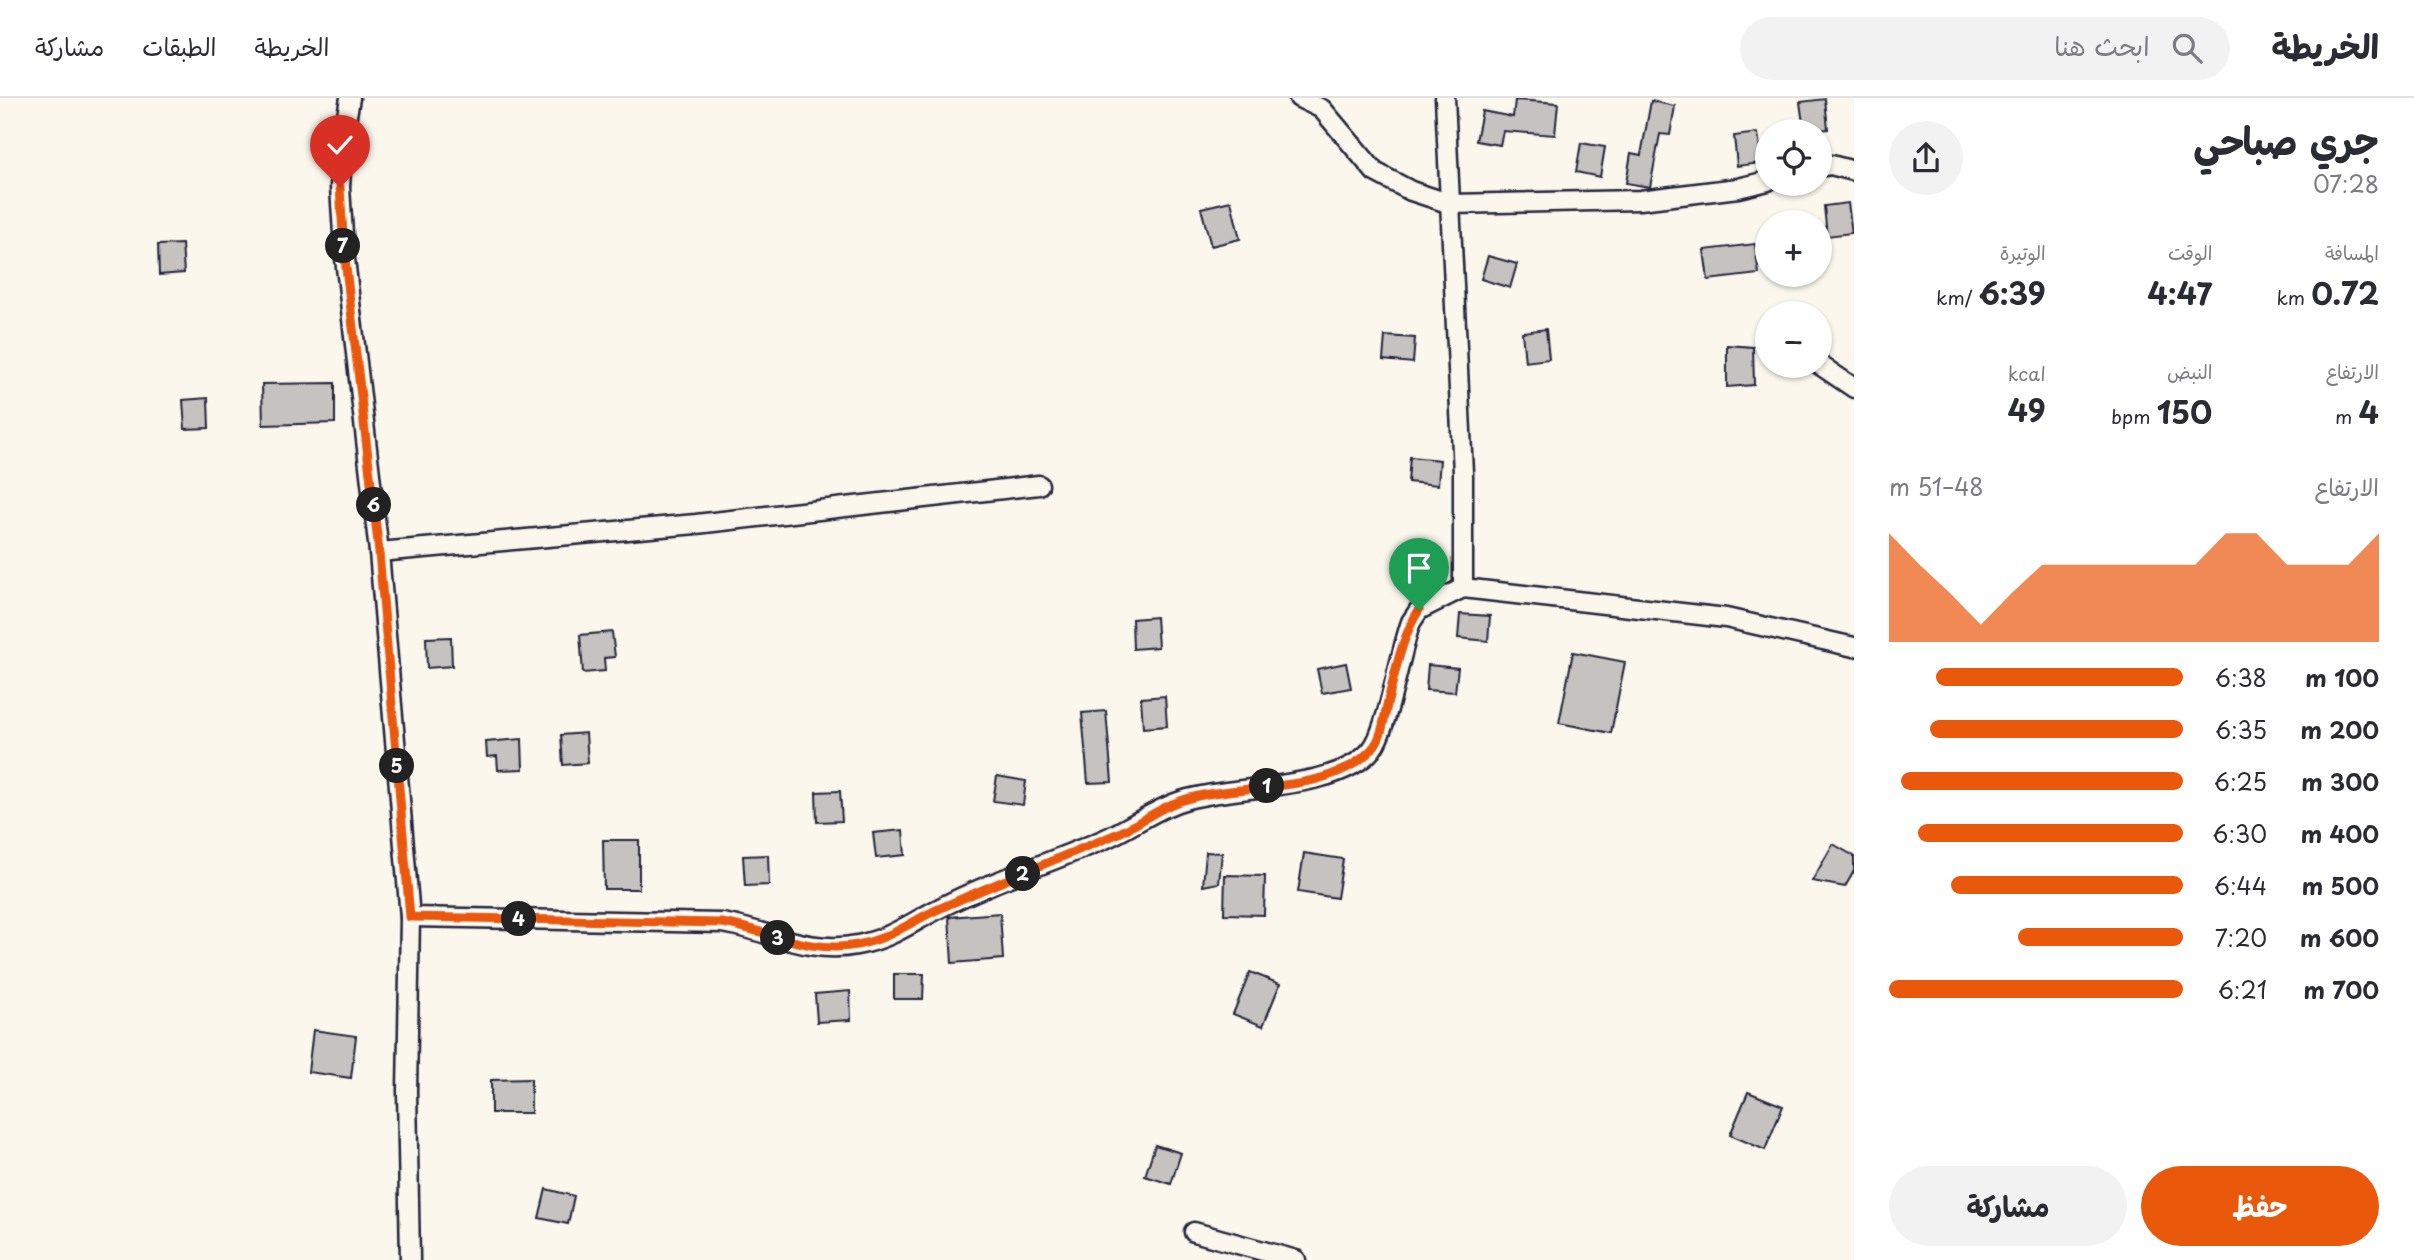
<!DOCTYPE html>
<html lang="ar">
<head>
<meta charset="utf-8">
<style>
	:root { --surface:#fff; --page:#f2f2f3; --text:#2b2b33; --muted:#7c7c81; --line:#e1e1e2; --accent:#ea580c }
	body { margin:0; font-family:"Playpen Sans","Playpen Sans Arabic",sans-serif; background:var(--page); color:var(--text); direction:rtl; height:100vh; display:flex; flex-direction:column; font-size:26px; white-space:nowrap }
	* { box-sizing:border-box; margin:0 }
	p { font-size:23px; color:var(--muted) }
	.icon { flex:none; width:38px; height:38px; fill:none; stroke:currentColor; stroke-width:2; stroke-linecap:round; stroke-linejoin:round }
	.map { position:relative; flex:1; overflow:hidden; direction:ltr }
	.panel { display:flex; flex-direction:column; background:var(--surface); width:560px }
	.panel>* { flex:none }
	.tools { position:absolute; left:1755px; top:21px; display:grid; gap:14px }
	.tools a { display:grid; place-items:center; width:77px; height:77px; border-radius:50%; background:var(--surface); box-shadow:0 2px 5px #0004; font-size:35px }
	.pin { position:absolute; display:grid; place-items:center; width:60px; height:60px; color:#fff; margin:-72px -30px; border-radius:50% 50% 50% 0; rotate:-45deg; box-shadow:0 0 7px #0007 }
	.pin .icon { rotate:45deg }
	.km { position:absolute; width:35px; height:35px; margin:-18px; border-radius:50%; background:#222; color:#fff; font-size:19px; line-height:35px; text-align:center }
	.round { display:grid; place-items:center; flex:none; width:74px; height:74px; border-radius:37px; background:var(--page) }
	.head { display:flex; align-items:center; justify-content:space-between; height:119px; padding:0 35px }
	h1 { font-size:38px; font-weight:700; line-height:52px }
	.figures { display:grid; grid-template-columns:repeat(3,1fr); gap:10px; height:119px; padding:7px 35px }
	.figures div { display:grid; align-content:center }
	.figures b { font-size:30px; font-weight:700 }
	.figures small { font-size:19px; font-weight:400 }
	.figures p { font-size:19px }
	.chart { height:196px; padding:14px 35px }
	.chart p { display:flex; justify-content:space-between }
	.chart svg { width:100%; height:126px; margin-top:7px; fill:var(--accent); opacity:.7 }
	.cta { display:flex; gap:14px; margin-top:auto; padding:14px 35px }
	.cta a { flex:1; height:80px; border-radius:42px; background:var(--accent); color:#fff; font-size:28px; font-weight:700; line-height:80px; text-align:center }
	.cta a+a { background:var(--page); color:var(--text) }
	ul { padding:0 35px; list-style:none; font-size:23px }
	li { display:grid; grid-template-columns:112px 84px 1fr; align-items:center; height:52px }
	li i { height:18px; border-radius:9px; background:var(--accent) }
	header { display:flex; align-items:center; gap:42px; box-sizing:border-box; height:98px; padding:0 35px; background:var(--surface); border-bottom:2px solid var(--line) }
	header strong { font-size:33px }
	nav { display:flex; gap:38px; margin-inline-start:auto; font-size:24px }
	.search { width:490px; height:63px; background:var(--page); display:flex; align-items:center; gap:18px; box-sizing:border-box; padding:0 24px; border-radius:38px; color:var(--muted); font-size:26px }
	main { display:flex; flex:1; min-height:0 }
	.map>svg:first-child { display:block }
</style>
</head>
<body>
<header>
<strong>الخريطة</strong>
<div class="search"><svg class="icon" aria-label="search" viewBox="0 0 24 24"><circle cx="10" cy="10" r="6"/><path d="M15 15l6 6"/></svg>ابحث هنا</div>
<nav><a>الخريطة</a><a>الطبقات</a><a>مشاركة</a></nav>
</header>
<main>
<section class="panel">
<div class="head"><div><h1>جري صباحي</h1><p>07:28</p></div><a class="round"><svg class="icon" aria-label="share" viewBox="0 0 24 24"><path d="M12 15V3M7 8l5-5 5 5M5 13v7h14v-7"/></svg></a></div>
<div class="figures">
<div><p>المسافة</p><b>0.72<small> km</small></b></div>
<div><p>الوقت</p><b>4:47</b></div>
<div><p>الوتيرة</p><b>6:39<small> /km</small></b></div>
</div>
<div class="figures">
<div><p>الارتفاع</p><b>4<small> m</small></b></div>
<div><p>النبض</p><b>150<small> bpm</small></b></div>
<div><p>kcal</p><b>49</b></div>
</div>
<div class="chart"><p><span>الارتفاع</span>48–51 m</p>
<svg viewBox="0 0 160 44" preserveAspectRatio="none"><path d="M0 44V6L10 17L20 27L30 38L40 27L50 17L60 17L70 17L80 17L90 17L100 17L110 6L120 6L130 17L140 17L150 17L160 6V44z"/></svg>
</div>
<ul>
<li><b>100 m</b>6:38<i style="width:84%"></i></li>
<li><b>200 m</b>6:35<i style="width:86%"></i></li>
<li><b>300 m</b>6:25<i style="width:96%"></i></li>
<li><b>400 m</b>6:30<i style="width:90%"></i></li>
<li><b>500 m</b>6:44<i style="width:79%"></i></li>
<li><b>600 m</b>7:20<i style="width:56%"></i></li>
<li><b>700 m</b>6:21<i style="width:100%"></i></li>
</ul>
<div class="cta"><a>حفظ</a><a>مشاركة</a></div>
</section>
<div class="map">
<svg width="1854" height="1162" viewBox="0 0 1854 1162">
	<rect width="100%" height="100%" fill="#fbf7ec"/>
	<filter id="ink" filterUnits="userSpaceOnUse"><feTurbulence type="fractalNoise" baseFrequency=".0143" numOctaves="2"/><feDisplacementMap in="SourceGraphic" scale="14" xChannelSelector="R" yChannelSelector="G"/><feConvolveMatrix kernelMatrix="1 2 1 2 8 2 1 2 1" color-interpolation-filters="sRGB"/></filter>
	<g filter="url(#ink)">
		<g fill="#c6c2c0" stroke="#22223b" stroke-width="2">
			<path d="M1825 1 1828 31 1804 33 1800 4Z"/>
			<path d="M1515 2 1558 5 1555 37 1503 33 1500 47 1476 43 1482 13 1513 19Z"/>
			<path d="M1651 3 1675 8 1670 37 1660 36 1650 89 1626 85 1631 55 1641 57Z"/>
			<path d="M1758 35 1762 65 1737 68 1734 38Z"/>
			<path d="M1581 45 1605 49 1600 79 1576 74Z"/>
			<path d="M1231 103 1240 141 1211 148 1201 110Z"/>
			<path d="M1848 105 1852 135 1827 138 1824 108Z"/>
			<path d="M182 146 184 175 159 177 158 147Z"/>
			<path d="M1755 146 1759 176 1708 182 1704 152Z"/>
			<path d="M1488 158 1517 166 1510 190 1481 181Z"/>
			<path d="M1546 231 1549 261 1525 264 1522 234Z"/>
			<path d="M1385 238 1415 240 1413 265 1383 262Z"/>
			<path d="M1727 247 1753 249 1754 287 1727 289Z"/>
			<path d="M335 285V325L263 327 262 286Z"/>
			<path d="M208 300 209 330 185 331 183 302Z"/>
			<path d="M1410 359 1440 362 1438 387 1408 384Z"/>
			<path d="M1460 516 1490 518 1488 543 1458 540Z"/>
			<path d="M1156 519 1158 549 1133 551 1132 521Z"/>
			<path d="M612 534 615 559 604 560 605 573 583 575 580 537Z"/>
			<path d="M451 539 452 568 427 570 426 540Z"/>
			<path d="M1573 554 1625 564 1611 635 1559 625Z"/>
			<path d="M1346 565 1351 590 1322 595 1317 571Z"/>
			<path d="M1428 567 1458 570 1455 594 1426 592Z"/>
			<path d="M1165 598 1167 628 1143 630 1141 600Z"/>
			<path d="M1106 613 1112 684 1088 685 1082 615Z"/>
			<path d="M586 635 588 665 563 667 561 637Z"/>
			<path d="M522 641 523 671 498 672 497 658 487 659 486 644Z"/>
			<path d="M997 678 1026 683 1023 707 993 703Z"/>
			<path d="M840 693 842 723 817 724 816 694Z"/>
			<path d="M903 732 905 757 876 760 873 735Z"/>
			<path d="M603 742H639V791H604Z"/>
			<path d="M1833 746 1854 758V773L1845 789 1812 783Z"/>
			<path d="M1206 754 1222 755 1219 785 1203 788Z"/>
			<path d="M1304 755 1343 761 1337 800 1298 794Z"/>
			<path d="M768 757 769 787 745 788 743 758Z"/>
			<path d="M1225 777 1265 778 1264 817 1224 816Z"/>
			<path d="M1000 815 1003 861 952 865 949 819Z"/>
			<path d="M1250 874 1280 886 1263 928 1233 916Z"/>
			<path d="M894 876H924L923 901H894Z"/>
			<path d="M850 893 851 922 817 924 815 896Z"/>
			<path d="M313 932 356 938 351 980 308 974Z"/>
			<path d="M531 981V1015H491V982Z"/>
			<path d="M1748 994 1783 1008 1765 1052 1730 1037Z"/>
			<path d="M1155 1047 1181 1055 1171 1086 1145 1078Z"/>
			<path d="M546 1091 574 1098 568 1126 539 1120Z"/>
		</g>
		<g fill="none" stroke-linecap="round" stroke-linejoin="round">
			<defs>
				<g id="street">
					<path d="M350 0 343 41 340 89 344 152 379 454 410 819 407 993 410 1162"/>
					<path d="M1299 0 1322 11 1375 74 1411 93 1451 106 1640 102 1738 90 1768 83"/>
					<path d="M1445 0 1463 375V490"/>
					<path d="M1820 69 1831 67 1854 73"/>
					<path d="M1820 267 1854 290"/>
					<path d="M379 454 696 426 1039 387"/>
					<path d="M410 819 722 825C767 832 810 857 857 847 890 841 909 826 938 811 991 783 1050 765 1105 741 1130 730 1155 711 1181 703 1232 686 1338 694 1372 651 1388 630 1400 554 1411 524L1419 512 1463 490 1726 520 1854 549"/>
					<path d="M1194 1134 1296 1162"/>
				</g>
			</defs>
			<use href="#street" stroke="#22223b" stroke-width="23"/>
			<use href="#street" stroke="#fbf7ec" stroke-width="18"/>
		</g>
	</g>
	<g fill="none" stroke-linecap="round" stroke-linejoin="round" filter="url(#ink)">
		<defs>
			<path id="route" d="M340 89 344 152 379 454 410 819 722 825C768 832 809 856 857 847 894 840 910 823 943 809 1001 783 1060 760 1119 735 1139 726 1158 710 1180 703 1237 683 1327 699 1371 652 1382 641 1384 622 1387 607 1395 576 1401 540 1419 512"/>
		</defs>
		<use href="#route" stroke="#fff" stroke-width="14"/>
		<use href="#route" stroke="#ea580c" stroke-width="9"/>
	</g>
</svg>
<div class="tools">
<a><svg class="icon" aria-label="locate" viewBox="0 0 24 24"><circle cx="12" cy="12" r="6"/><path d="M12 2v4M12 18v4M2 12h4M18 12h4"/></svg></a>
<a>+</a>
<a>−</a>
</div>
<div class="pin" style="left:1419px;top:512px;background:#1e9e55"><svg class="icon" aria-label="arrive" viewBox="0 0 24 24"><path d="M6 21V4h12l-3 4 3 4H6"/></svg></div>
<div class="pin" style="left:340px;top:89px;background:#d93025"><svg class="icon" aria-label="check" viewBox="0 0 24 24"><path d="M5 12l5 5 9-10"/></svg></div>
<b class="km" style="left:1267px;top:688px">1</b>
<b class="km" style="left:1023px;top:776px">2</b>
<b class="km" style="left:778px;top:840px">3</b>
<b class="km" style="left:519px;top:821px">4</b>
<b class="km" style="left:397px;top:668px">5</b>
<b class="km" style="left:374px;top:407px">6</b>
<b class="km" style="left:343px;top:148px">7</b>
</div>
</main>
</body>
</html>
